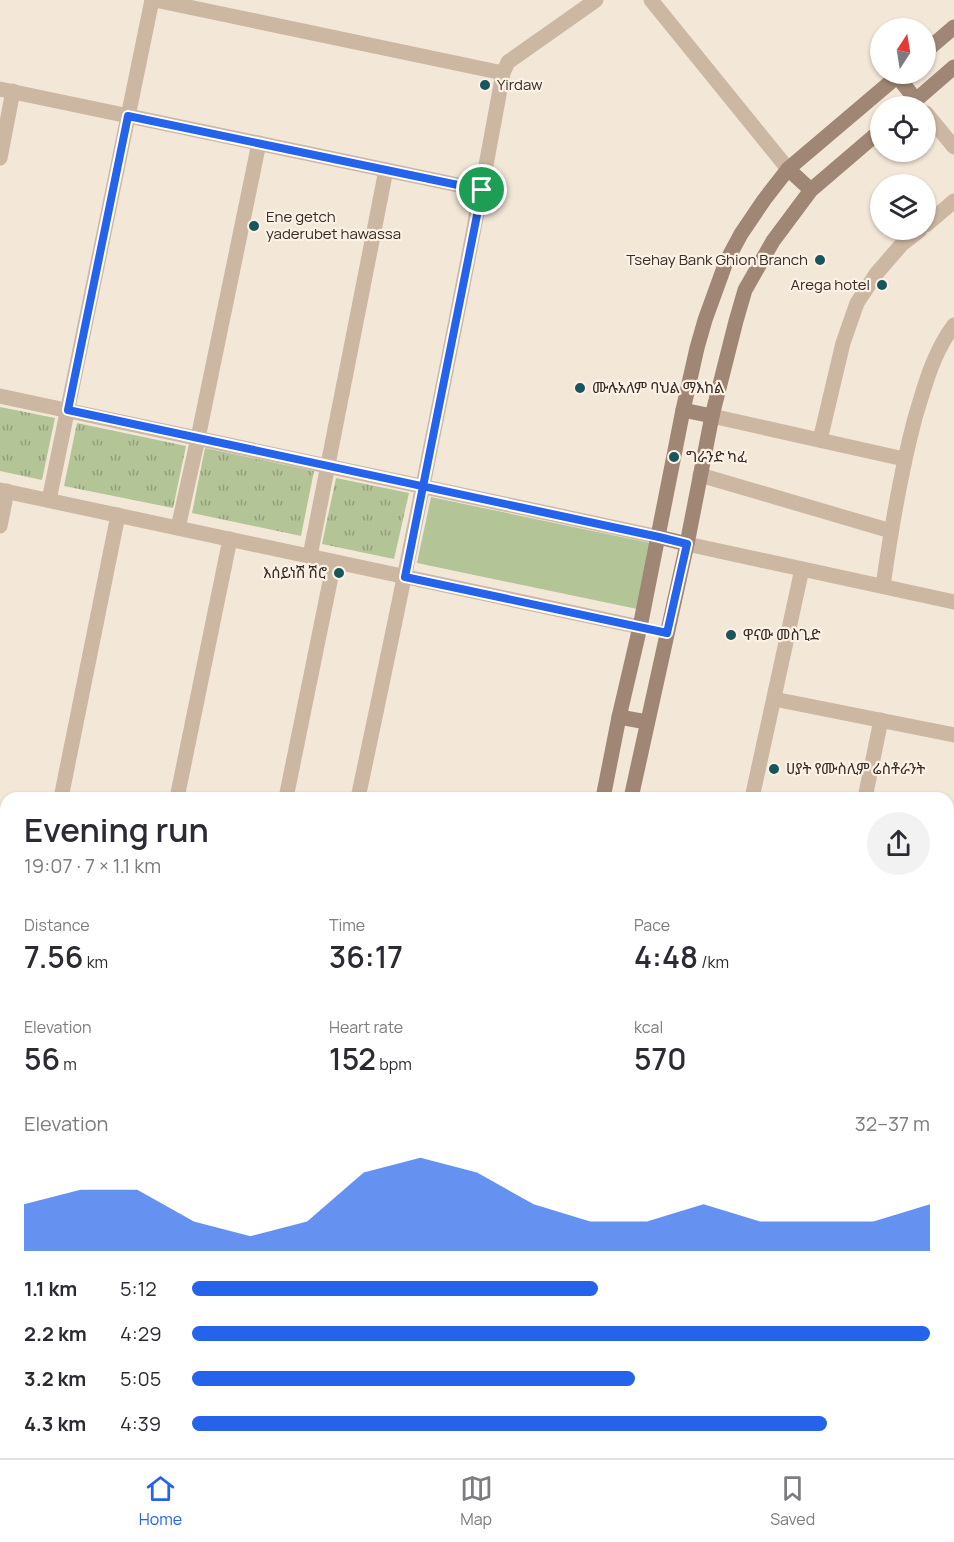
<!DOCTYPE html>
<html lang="en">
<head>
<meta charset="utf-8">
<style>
	:root { --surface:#fff; --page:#f2f2f3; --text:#2b2b33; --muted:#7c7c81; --line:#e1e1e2; --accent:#2563eb }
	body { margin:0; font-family:Manrope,"Noto Sans Ethiopic",sans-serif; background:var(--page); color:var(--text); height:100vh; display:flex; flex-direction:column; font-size:22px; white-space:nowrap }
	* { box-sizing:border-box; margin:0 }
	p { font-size:20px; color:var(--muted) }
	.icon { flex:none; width:33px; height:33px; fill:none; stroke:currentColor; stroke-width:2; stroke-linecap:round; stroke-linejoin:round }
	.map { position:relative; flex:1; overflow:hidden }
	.drawer { position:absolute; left:0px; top:792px; width:954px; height:666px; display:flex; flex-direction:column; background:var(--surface); border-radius:18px 18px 0 0; box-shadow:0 2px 4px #0004 }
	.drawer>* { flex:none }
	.needle { width:39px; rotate:12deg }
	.buttons { position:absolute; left:870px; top:18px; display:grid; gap:12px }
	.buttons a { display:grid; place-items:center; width:66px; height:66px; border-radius:50%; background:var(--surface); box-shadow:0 2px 4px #0004; font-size:30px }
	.pin { position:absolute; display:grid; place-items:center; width:51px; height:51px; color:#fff; margin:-26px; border:3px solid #fff; border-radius:50%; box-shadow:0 2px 6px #0007 }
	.round { display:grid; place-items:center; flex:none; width:63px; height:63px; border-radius:32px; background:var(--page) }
	.head { display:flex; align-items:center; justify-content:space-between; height:102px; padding:0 24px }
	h1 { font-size:33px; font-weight:600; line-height:45px }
	.figures { display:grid; grid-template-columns:repeat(3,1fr); gap:9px; height:102px; padding:6px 24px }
	.figures div { display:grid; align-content:center }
	.figures b { font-size:30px; font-weight:600 }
	.figures small { font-size:16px; font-weight:400 }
	.figures p { font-size:16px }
	.chart { height:168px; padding:12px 24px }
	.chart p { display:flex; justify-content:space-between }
	.chart svg { width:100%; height:108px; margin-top:6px; fill:var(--accent); opacity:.7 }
	ul { padding:0 24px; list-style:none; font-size:20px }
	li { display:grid; grid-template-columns:96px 72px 1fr; align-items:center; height:45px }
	li i { height:15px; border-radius:8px; background:var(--accent) }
	.tabs { display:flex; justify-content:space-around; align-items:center; height:84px; border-top:2px solid var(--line); background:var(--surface); font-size:16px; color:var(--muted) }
	.tabs a { display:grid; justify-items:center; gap:3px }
	.tabs .selected { color:var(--accent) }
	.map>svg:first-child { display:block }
</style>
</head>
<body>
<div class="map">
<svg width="954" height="1458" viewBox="0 0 954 1458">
	<defs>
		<pattern id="grass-tufts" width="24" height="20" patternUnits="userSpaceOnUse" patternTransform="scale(1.5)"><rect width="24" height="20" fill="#b3c497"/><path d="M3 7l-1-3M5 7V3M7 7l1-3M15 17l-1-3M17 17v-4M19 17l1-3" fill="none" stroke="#929f7b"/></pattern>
	</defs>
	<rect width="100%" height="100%" fill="#f3e7d8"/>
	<g fill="url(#grass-tufts)">
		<path d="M0 407 55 418 42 480 0 471Z"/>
		<path d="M77 423 186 446 173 508 64 486Z"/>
		<path d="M205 448 314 471 301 536 192 513Z"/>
		<path d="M336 478 409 493 394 559 322 544Z"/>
	</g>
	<g fill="#b3c497">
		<path d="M431 497 655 544 642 610 417 563Z"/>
		<path d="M232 1452H460L459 1458H231Z"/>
	</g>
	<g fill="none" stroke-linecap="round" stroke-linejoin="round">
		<g stroke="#ccb7a3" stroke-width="15">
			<path d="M155 0 503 73"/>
			<path d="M651 0 788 169"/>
			<path d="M0 89 482 190"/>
			<path d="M926 113 954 147"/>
			<path d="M0 158 13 91"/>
			<path d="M926 225 954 201"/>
			<path d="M0 396 659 537"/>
			<path d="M712 416 904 459"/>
			<path d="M820 440 843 343 857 303 876 274 902 244 920 230"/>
			<path d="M700 475 891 531"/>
			<path d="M0 490 640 627"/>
			<path d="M49 500 152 0"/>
			<path d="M0 526 7 491"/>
			<path d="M178 528 198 438 259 143"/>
			<path d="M687 544 954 602"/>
			<path d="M310 556 386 170"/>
			<path d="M883 586C891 530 900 474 915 418 925 385 933 353 954 325"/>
			<path d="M774 699 954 735"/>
			<path d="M61 798 118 515"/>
			<path d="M177 798 230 539"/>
			<path d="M286 798 334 562"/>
			<path d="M358 798C409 557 459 316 503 73L508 62 596 0"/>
			<path d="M752 798 802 569"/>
			<path d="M865 798 881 720"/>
			<path d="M948 886 954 859"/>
			<path d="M0 926 6 927"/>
			<path d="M948 997 954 998"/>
			<path d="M0 1047 6 1049"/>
			<path d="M948 1066 954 1067"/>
			<path d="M0 1164 6 1165"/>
			<path d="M948 1283 954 1284"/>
			<path d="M0 1284 6 1285"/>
			<path d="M948 1393 954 1394"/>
			<path d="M0 1397 6 1398"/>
			<path d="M3 1458 6 1442"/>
			<path d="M208 1458 209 1452"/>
			<path d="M609 1458 610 1452"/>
			<path d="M825 1458 826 1452"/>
		</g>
		<g stroke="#a08674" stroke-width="15">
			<path d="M926 51 954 27"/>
			<path d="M897 76 916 100"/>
			<path d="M909 106 954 67"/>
			<path d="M788 169 811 190"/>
			<path d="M683 410 712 416"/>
			<path d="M659 537 687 544"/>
			<path d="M619 717 647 722"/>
			<path d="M603 798 619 717 640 627 683 410 697 348 705 320 726 262 741 234 764 200 788 169 900 74"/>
			<path d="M631 798 687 544 712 416 736 321 745 290 773 241 811 190 880 131"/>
			<path d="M460 1458 462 1452"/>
			<path d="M488 1458 489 1452"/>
		</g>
	</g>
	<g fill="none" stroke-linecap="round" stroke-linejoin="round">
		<defs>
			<path id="route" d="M482 190 128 116 68 410C265 453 462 495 659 537L687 544 667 633 405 577 482 190"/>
		</defs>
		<use href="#route" stroke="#fff" stroke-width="12"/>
		<use href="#route" stroke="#2563eb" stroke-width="8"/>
	</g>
	<g fill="#18555c" stroke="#fbf1e4" stroke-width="2">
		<circle cx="485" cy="85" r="6"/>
		<circle cx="254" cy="226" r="6"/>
		<circle cx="820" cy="260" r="6"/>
		<circle cx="882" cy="285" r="6"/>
		<circle cx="580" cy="388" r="6"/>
		<circle cx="674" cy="457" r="6"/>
		<circle cx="339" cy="573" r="6"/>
		<circle cx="731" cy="635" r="6"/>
		<circle cx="774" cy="769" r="6"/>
	</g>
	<g text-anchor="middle" stroke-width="4.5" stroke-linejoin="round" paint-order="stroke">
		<g font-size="15" fill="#372c26" stroke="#fbf1e4" text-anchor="start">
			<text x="497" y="90">Yirdaw</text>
			<text x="266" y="222">Ene getch<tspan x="266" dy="17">yaderubet hawassa</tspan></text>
			<text x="808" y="265" text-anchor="end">Tsehay Bank Ghion Branch</text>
			<text x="870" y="290" text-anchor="end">Arega hotel</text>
			<text x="592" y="393">ሙሉአለም ባህል ማእከል</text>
			<text x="686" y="462">ግራንድ ካፈ</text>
			<text x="327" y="578" text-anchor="end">እሰይነሽ ሽሮ</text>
			<text x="743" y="640">ዋናው መስጊድ</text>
			<text x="786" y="774">ሀያት የሙስሊም ሬስቶራንት</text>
		</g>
	</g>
</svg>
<div class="buttons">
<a><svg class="needle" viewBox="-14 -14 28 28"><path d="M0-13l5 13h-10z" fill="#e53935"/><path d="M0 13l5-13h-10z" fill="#7c7c81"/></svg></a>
<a><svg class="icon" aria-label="locate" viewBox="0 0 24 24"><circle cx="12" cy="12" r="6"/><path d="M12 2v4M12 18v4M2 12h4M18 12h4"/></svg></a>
<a><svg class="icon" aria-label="layers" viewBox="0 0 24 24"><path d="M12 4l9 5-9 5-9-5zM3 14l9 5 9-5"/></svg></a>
</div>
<div class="pin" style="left:482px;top:190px;background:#1e9e55"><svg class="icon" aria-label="arrive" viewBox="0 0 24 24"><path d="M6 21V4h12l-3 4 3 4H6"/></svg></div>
<section class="drawer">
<div class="head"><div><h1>Evening run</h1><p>19:07 · 7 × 1.1 km</p></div><a class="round"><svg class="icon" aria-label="share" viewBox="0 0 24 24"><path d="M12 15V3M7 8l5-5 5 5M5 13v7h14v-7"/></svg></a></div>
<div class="figures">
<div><p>Distance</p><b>7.56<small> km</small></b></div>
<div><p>Time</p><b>36:17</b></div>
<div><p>Pace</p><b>4:48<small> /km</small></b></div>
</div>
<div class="figures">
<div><p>Elevation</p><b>56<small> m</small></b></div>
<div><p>Heart rate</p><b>152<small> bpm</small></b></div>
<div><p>kcal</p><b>570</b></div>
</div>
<div class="chart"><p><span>Elevation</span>32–37 m</p>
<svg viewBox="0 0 160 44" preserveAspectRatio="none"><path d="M0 44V25L10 19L20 19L30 32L40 38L50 32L60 12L70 6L80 12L90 25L100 32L110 32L120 25L130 32L140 32L150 32L160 25V44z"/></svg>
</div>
<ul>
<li><b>1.1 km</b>5:12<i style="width:55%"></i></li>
<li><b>2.2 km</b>4:29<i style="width:100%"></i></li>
<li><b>3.2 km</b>5:05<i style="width:60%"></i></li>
<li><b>4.3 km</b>4:39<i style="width:86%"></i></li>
</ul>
</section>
</div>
<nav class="tabs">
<a class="selected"><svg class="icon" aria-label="home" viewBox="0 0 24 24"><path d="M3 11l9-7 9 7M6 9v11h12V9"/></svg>Home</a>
<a><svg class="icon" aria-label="map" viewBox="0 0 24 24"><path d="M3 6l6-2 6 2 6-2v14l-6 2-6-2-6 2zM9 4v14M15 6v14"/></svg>Map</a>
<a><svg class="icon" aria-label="saved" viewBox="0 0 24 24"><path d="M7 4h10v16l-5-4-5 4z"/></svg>Saved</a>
</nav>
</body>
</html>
